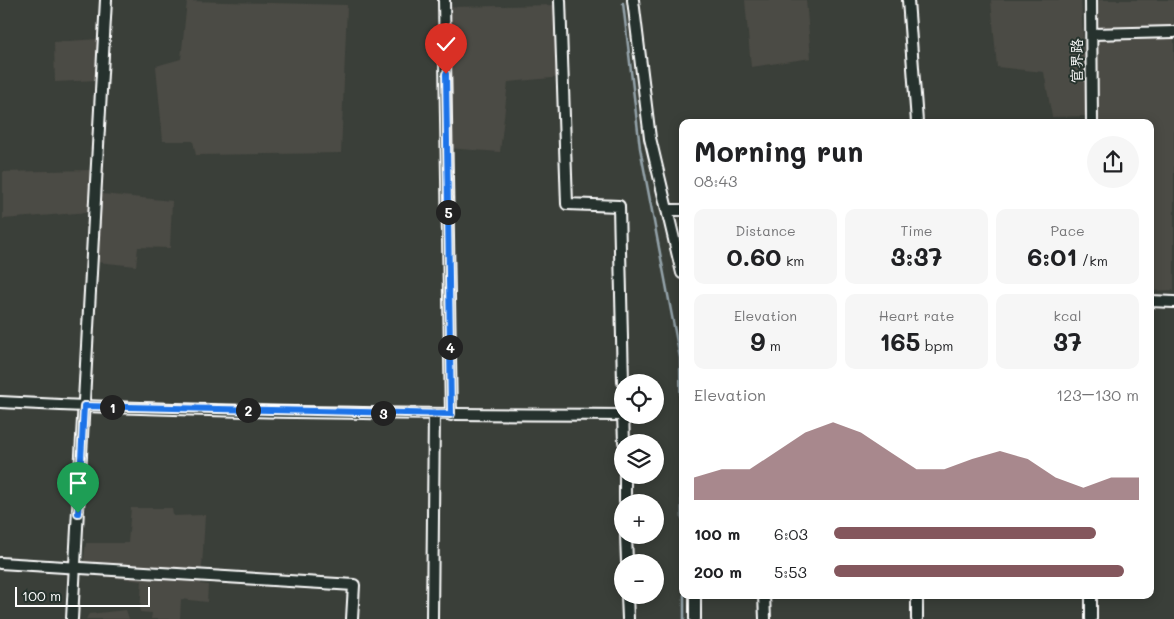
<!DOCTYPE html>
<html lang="en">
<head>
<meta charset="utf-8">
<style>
	:root { --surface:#fff; --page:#f6f6f6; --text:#202124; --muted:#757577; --accent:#84575d }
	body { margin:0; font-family:Mali,"LXGW WenKai TC",sans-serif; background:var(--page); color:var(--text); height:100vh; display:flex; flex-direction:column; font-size:19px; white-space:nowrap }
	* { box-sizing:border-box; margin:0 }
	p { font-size:16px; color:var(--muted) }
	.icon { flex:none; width:28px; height:28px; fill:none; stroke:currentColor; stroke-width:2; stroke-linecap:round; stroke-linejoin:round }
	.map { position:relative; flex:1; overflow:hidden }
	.panel { position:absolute; left:679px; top:119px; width:475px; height:480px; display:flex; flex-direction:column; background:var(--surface); border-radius:10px; box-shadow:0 2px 12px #0003 }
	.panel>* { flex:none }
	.controls { position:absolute; left:614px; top:374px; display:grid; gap:10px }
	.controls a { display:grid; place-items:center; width:50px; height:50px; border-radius:50%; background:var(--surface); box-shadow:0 2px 12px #0003; font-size:25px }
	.scale { position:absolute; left:15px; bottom:12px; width:135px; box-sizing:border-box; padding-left:5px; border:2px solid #fff; border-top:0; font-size:14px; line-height:18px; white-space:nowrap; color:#fff; -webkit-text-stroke:4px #26332d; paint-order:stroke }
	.pin { position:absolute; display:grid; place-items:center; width:42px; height:42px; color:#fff; margin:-51px -21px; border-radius:50% 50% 50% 0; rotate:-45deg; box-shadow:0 0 5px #0007 }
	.pin .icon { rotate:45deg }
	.km { position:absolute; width:25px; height:25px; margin:-12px; border-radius:50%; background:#222; color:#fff; font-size:14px; line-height:25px; text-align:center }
	.round { display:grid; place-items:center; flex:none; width:52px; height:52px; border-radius:26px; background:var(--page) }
	.overview { display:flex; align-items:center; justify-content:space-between; height:85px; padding:0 15px }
	h1 { font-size:28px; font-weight:700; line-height:38px }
	.stats { display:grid; grid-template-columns:repeat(3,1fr); gap:8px; height:85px; padding:5px 15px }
	.stats div { display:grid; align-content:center; border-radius:10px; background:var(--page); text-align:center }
	.stats b { font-size:25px; font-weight:700 }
	.stats small { font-size:14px; font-weight:400 }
	.stats p { font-size:14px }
	.chart { height:140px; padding:10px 15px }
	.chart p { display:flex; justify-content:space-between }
	.chart svg { width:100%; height:90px; margin-top:5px; fill:var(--accent); opacity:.7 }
	ul { padding:0 15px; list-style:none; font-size:16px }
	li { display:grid; grid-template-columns:80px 60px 1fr; align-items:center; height:38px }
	li i { height:12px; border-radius:6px; background:var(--accent) }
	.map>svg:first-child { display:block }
</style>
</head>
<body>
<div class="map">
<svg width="1174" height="619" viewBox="0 0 1174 619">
	<rect width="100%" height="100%" fill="#3a3f39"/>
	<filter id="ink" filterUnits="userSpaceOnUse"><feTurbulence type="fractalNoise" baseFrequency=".02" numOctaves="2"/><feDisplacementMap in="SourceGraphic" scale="10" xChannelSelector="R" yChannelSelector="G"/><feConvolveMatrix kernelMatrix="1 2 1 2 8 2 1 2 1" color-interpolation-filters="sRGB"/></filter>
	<g filter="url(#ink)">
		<g fill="#4c4b45">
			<path d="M745 0H806L811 58 751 67Z"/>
			<path d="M991 0H1081L1087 116 1052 117 1044 72 997 67Z"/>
			<path d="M1092 0H1174V290L1150 291V122H1092Z"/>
			<path d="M187 1 347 5 341 153 196 155 193 141H163L156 66 181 59Z"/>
			<path d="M560 5 562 77 508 82 500 152 447 148 450 7Z"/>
			<path d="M99 39 97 80 55 82 54 42Z"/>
			<path d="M93 170 89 212 3 219V172Z"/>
			<path d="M102 194 172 201 170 248 138 247 136 266 97 262Z"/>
			<path d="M131 508H172L173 516 205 515 201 584 208 585 207 602 181 599 180 619H151L152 613 140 612 142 581 82 574 86 543H128Z"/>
			<path d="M126 610 129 619H86L89 614Z"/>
		</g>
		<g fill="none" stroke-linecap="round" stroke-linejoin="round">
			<g stroke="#94a3aa" stroke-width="2.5">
				<path d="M623 3 640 148 680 358 682 518"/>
				<path d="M684 595V619"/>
			</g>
			<defs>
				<g id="minor">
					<path d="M444 0 451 415"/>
					<path d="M560 0 567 204 619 206 623 382"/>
					<path d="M633 0 650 138 682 273"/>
					<path d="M908 0 917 122"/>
					<path d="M1091 0 1092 122"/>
					<path d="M1092 34 1174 32"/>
					<path d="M668 210H682"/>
					<path d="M1150 301 1174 302"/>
					<path d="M0 402C207 413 415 414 622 415"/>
					<path d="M623 415 624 442"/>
					<path d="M625 475V502"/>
					<path d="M626 535 627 562"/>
					<path d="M0 563 354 585 352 619"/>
					<path d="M627 595 628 619"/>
					<path d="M695 595V619"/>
					<path d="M764 595 765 619"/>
					<path d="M72 619 106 0"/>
					<path d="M432 619 434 414"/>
					<path d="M917 619V595"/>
					<path d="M1091 619V595"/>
				</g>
			</defs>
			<use href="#minor" stroke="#fff" stroke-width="14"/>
			<use href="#minor" stroke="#26332d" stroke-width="10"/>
		</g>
	</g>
	<g fill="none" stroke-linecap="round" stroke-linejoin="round" filter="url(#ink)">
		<defs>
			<path id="route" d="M78 513 84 406 451 414 446 74"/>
		</defs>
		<use href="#route" stroke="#fff" stroke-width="10"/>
		<use href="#route" stroke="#1a73e8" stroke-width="6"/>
	</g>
	<g text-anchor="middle" stroke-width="4" stroke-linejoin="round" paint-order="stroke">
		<g font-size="15" fill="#fff" stroke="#26332d">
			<text transform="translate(1077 61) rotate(-90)" y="5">官界路</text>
		</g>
	</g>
</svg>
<div class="controls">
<a><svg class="icon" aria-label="locate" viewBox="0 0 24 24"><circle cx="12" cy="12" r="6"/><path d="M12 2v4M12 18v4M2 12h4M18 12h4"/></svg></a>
<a><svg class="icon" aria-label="layers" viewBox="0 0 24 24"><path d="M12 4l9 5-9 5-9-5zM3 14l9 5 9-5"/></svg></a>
<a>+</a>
<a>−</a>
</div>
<div class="scale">100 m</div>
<div class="pin" style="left:78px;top:513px;background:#1e9e55"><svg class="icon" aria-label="arrive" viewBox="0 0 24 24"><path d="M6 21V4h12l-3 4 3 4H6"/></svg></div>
<div class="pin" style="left:446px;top:74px;background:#d93025"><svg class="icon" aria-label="check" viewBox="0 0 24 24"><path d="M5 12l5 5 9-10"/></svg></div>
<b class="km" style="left:112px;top:407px">1</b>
<b class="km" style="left:248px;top:410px">2</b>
<b class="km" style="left:383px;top:413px">3</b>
<b class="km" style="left:450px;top:347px">4</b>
<b class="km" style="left:448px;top:212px">5</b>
<section class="panel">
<div class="overview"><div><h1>Morning run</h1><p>08:43</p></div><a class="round"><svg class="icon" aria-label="share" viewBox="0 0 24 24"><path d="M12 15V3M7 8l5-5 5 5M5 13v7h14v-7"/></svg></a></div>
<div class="stats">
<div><p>Distance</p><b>0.60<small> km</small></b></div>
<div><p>Time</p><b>3:37</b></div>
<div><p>Pace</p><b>6:01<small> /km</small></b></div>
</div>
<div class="stats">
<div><p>Elevation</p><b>9<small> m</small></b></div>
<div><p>Heart rate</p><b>165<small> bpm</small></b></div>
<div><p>kcal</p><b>37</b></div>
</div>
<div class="chart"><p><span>Elevation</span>123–130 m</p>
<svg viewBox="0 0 160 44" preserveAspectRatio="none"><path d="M0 44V33L10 29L20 29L30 20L40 11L50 6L60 11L70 20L80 29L90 29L100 24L110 20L120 24L130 33L140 38L150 33L160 33V44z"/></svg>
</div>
<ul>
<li><b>100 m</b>6:03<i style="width:86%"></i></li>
<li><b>200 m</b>5:53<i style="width:95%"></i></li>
</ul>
</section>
</div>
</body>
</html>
